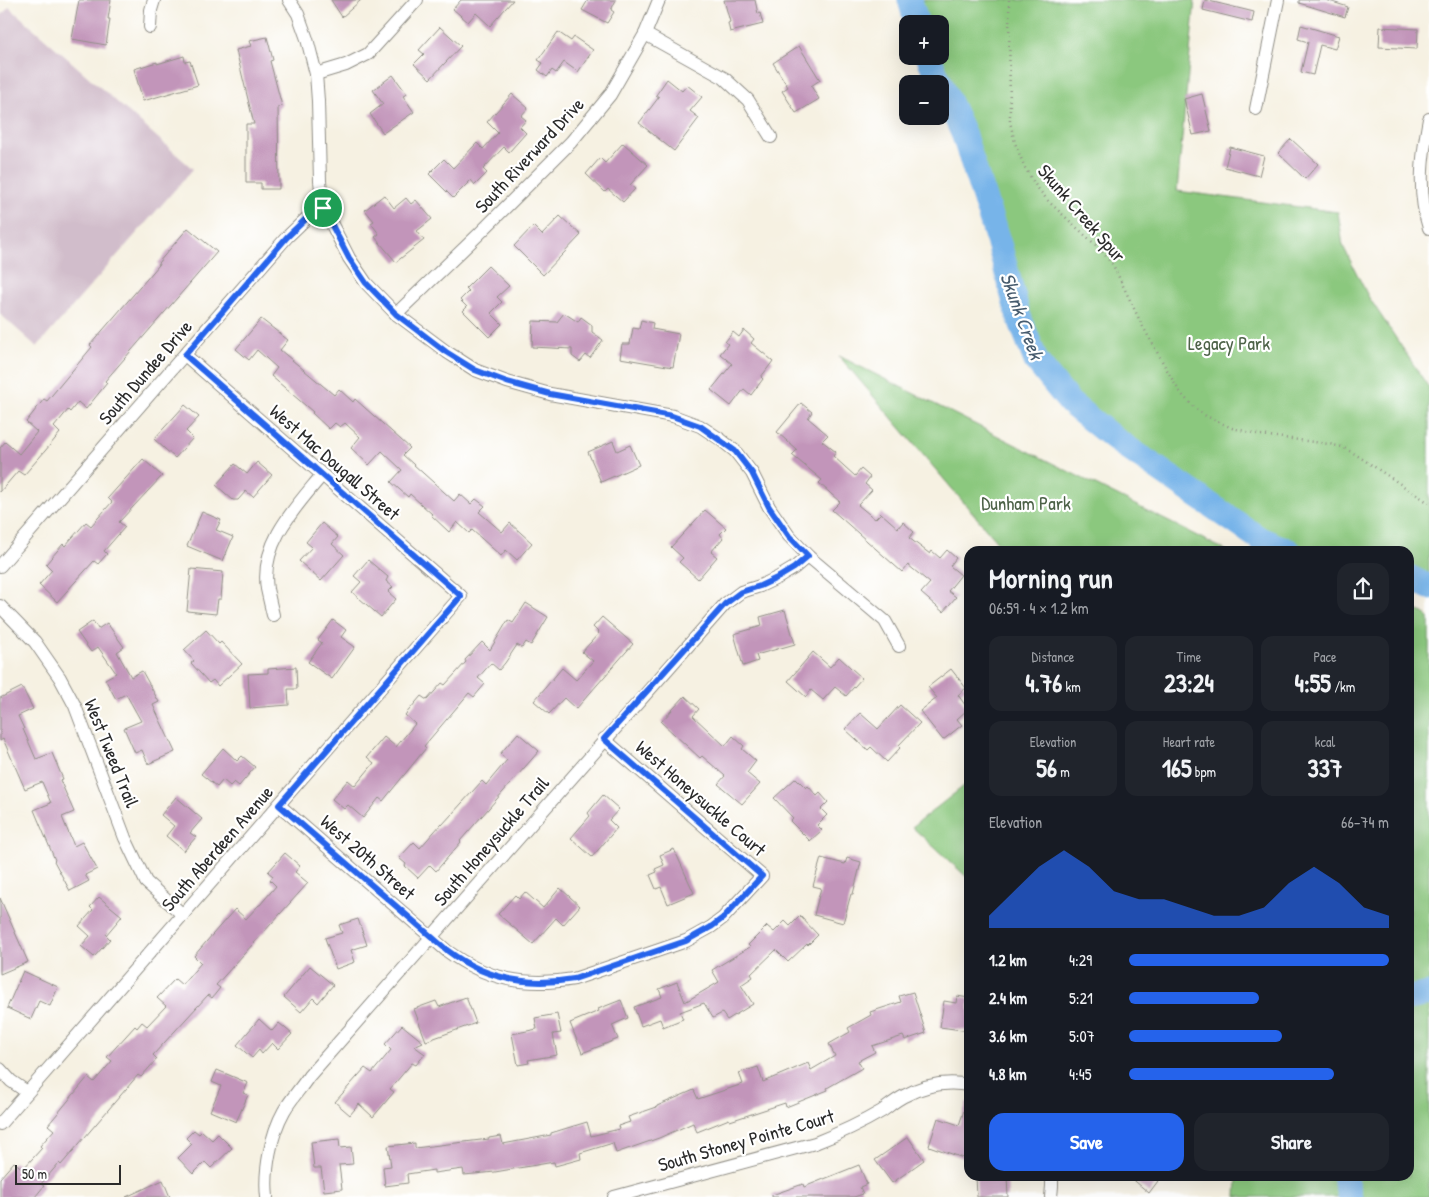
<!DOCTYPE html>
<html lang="en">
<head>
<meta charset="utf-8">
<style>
	:root { --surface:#171b24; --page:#20242c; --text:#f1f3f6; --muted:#9ea1a6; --accent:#2563eb }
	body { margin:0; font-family:"Patrick Hand",sans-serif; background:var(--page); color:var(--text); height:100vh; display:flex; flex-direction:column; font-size:19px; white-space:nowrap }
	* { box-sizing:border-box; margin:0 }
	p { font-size:16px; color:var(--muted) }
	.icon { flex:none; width:28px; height:28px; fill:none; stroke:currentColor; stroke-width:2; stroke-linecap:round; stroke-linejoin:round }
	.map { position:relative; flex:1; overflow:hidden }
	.panel { position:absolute; left:964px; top:546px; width:450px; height:635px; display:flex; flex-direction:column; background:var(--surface); border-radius:15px; box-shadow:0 5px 20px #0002 }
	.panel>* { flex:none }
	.tools { position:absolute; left:899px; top:15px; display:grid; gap:10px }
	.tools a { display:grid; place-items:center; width:50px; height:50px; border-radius:10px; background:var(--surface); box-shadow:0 5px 20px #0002; font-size:25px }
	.scale { position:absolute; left:15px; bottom:12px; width:106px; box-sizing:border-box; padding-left:5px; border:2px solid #2b2b2b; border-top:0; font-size:14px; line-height:18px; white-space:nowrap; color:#2b2b2b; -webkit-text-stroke:4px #fff; paint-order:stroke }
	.pin { position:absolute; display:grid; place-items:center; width:42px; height:42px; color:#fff; margin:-21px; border:2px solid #fff; border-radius:50%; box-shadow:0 1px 5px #0007 }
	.round { display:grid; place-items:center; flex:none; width:52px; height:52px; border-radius:15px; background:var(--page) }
	.headline { display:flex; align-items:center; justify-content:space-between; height:85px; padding:0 25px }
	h1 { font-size:28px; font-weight:800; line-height:38px }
	.stats { display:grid; grid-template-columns:repeat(3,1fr); gap:8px; height:85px; padding:5px 25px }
	.stats div { display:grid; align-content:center; border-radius:12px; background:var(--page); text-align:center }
	.stats b { font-size:25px; font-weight:800 }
	.stats small { font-size:14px; font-weight:400 }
	.stats p { font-size:14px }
	.chart { height:140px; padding:10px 25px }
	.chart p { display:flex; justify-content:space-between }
	.chart svg { width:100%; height:90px; margin-top:5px; fill:var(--accent); opacity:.7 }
	.button { display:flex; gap:10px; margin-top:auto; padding:10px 25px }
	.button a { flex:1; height:58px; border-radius:15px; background:var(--accent); color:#fff; font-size:20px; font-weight:800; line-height:58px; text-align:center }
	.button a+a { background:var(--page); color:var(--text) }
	ul { padding:0 25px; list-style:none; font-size:16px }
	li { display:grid; grid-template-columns:80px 60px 1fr; align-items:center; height:38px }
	li i { height:12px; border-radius:6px; background:var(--accent) }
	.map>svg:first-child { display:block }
</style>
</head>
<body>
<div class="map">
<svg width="1429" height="1197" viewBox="0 0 1429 1197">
	<rect width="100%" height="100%" fill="#fff"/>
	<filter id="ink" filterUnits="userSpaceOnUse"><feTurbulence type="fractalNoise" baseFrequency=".02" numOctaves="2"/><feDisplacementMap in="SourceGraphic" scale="10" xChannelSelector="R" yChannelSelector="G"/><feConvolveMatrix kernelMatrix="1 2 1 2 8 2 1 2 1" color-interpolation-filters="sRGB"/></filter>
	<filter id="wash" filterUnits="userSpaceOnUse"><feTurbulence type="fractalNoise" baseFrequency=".0096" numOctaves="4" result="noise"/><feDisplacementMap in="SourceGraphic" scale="20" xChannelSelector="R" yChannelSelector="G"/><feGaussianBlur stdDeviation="1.12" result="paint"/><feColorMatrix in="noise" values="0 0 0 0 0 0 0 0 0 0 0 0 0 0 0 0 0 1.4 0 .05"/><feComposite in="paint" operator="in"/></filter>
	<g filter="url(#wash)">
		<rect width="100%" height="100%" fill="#f6f1e2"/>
		<path fill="#d1bdcb" d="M9 7 193 169 37 347 0 314V17Z"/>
		<g fill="#8bc87e" stroke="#5b7a54">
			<path d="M910 0H1195L1177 191 1338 212 1343 246 1368 296 1429 388V587L1409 577V551H1289L1260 539 1116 440 1070 403 1036 361 1018 314 1000 247 963 133 928 56H940V24H917Z"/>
			<path d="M839 356 1227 551H1005Z"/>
			<path d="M1409 608 1424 613 1429 618V1197H1236L1237 1176H1409Z"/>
			<path d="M969 782V879L912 827Z"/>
		</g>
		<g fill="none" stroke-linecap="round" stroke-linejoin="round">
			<g stroke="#77b4e9" stroke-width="25">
				<path d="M910 0 917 24"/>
				<path d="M928 56 963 133 1000 247 1018 314 1036 361 1070 403 1116 440 1260 539 1289 551"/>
				<path d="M1409 577 1429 587"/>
				<path d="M1409 998 1429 994"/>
				<path d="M1344 1176 1350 1197"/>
			</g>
		</g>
		<g id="blocks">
			<g fill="#c295ba">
				<path d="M79 0H111L108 19H110L106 45 72 39Z"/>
				<path d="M331 0H361L342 17Z"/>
				<path d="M461 0H513L490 26 476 13 468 22 453 9Z"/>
				<path d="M588 0H616L611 10 614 12 607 23 582 10Z"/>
				<path d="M724 0H755L758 14 760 13 763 24 730 32 728 23 730 22Z"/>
				<path d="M1205 0 1254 12 1252 22 1203 10Z"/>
				<path d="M1299 0H1326L1348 7 1345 17 1299 3Z"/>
				<path d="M1301 25 1339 36 1335 49 1320 45 1313 75 1301 72 1308 42 1298 39Z"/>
				<path d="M440 27 461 46 430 79 414 64 424 54 419 50Z"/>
				<path d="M1380 27 1418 29 1417 49 1379 47Z"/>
				<path d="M558 32 571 41 574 37 593 50 578 72 564 62 556 73 552 70 547 77 538 70 543 63 538 60Z"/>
				<path d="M267 37 273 60 270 61 282 106 278 107 279 189H261V183H246V124H254L236 50 251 46 249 41Z"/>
				<path d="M799 46 820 80 811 86 819 99 796 113 782 91 788 87 773 63Z"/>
				<path d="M184 56 185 62 190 61 198 85 143 101 134 69 157 62V64Z"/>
				<path d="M393 75 407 94 403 96 414 112 383 133 370 114 383 104 373 90Z"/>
				<path d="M667 79 682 91 687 85 702 97 690 111 699 118 674 151 639 123 659 97 656 95Z"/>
				<path d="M512 94 528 108 521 116 526 120 520 127 526 133 509 152 504 147 483 169 487 173 475 185 471 180 453 198 429 174 444 159 453 168 477 143 483 149 498 133 487 122Z"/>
				<path d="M1202 94 1211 131 1193 135 1184 99Z"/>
				<path d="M1291 139 1318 164 1305 179 1278 153Z"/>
				<path d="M623 143 648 165 630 185 635 189 623 202 608 189 605 192 586 174 600 158 605 163Z"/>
				<path d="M1230 147 1264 156 1259 176 1225 167Z"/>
				<path d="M384 195 394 208 406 198 411 204 416 200 432 219 417 231 424 240 396 262 375 237 379 234 371 223 374 221 365 210Z"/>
				<path d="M560 216 581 235 543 275 514 246 533 226 542 235Z"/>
				<path d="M188 228 217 252 105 381 107 383 86 409 78 402 70 412 68 410 54 427 60 433 45 451 24 475 18 471 0 492V448L5 442 19 454 37 432 26 422 44 399 47 401 92 347 90 345 159 265 158 263Z"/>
				<path d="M488 266 509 286 497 297 502 302 491 313 502 324 489 337 463 311 467 307 460 300 469 291 466 288Z"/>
				<path d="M564 313 578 322 581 317 592 325V332L603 340 590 358 586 355 580 362 572 356V349L532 347 533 321 557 322Z"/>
				<path d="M261 319 288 340 280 350 334 395 339 389 353 402 355 399 410 448 403 455 454 501 460 494 471 504 476 499 485 506 479 512 502 532 510 523 532 543 517 560 506 550 501 556 472 530 469 533 457 522 449 532 431 515 432 514 410 494 408 497 391 482 402 470 382 451 369 465 351 448 360 437 345 423 340 427 335 423 329 429 312 413 313 412 271 376 277 368 257 350 249 360 236 349Z"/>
				<path d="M641 320 653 323 652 329 679 334 673 367 620 358 622 344H630L633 328 639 329Z"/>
				<path d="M744 330 754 339 751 343 773 361 761 377 763 379 751 395 744 389 731 406 711 390 732 364 720 354 728 344 725 342 733 332 739 337Z"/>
				<path d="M801 403 812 412 808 418 828 435 822 441 836 452 833 456 855 476 861 469 870 477 865 484 872 490 858 505 875 519 881 513 898 528 903 522 914 532 909 538 930 554 932 551 940 558 947 550 956 558 950 566 961 575 948 591 956 597 943 612 921 593 930 583 908 565 902 572 832 510 840 502 819 483 822 480 792 455 797 450 777 432Z"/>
				<path d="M185 405 199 417 186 431 193 438 175 458 154 439Z"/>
				<path d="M613 441 617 451 630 445 639 465 601 482 588 452Z"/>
				<path d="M143 459 162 476 119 522 125 527 104 551 107 554 98 564 94 561 57 602 39 585 52 570 46 564 63 544 65 546 86 522 91 526 112 502 108 498Z"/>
				<path d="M257 462 272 475 253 497 246 491 238 500H233L216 485 235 464 247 474Z"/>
				<path d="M705 510 726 528 720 534 723 538 711 552 717 557 698 579 679 562 683 558 671 547Z"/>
				<path d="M202 512 221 520 216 530 233 537 223 561 187 546Z"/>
				<path d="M322 523 338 537 332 544 344 555 321 581 299 561 312 547 306 542Z"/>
				<path d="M368 560 388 577 386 581 393 587 388 592 396 599 381 617 352 592 361 582 354 576Z"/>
				<path d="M191 569 223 572 221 599H218L216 614 187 611Z"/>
				<path d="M526 603 548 617 531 645 526 642 522 648 517 645 505 663 499 670 491 663 478 678 485 684 474 697 469 693 424 746 426 748 383 801 379 798 363 818 348 805 344 809 332 799 348 780 355 786 374 763 367 757 384 737 396 747 415 724 405 715 421 696 427 700 442 683 445 685 466 662 465 660 482 642 490 650 508 620 513 623Z"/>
				<path d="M785 610 795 644 756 655 758 661 743 666 734 634 762 626 760 617Z"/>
				<path d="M602 617 633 644 576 709 564 698 549 714 534 701 562 668 576 680 593 661 582 652 599 633 593 627Z"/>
				<path d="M333 620 346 630 341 637 355 647 332 679 308 662 322 643 318 640Z"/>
				<path d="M93 621 98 629 107 623 124 647 117 652 131 677 142 671 159 702 153 705 175 752 148 764 142 750 135 753 124 728 141 721 126 694 116 699 105 679 116 673 98 647 91 652 77 632Z"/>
				<path d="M206 630 219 644 221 642 242 664 218 686 213 680 209 683 191 663 194 661 184 650Z"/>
				<path d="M813 652 830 667 839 657 862 678 846 696 835 687 823 700 811 690 806 697 788 681Z"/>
				<path d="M296 667 297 689H288L289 705 250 708 248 674 268 673V669Z"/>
				<path d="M951 669 966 688 958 695 968 709 957 719 962 725 943 740 920 711 937 698 928 687Z"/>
				<path d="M22 687 33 709 18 716 24 729H23L36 759 52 753 63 779 60 780 74 812 62 817 74 846 82 842 97 869 85 875 89 881 70 891 54 861 55 860 34 810 51 803 42 782 25 789 3 739 0 741V698Z"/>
				<path d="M685 696 699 709 693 716 725 746 733 736 744 746 742 749 756 761 747 773 760 784 742 804 718 784 725 776 702 756 700 758 661 722Z"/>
				<path d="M900 705 920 723 898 746 900 748 887 762 871 747 868 750 845 729 860 713 878 729Z"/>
				<path d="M518 733 539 751 460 841 461 842 436 871 430 865 418 878 405 866 406 864 399 858 414 842 420 848 441 824 442 825 482 781 486 785 507 760 500 754Z"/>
				<path d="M223 748 237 761 242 756 255 767 239 786 234 782 230 786 223 780 217 787 201 774Z"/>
				<path d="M796 778 806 788 808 786 817 796 820 793 828 802 821 809 827 815 817 825 822 830 810 841 790 821 793 818 774 798Z"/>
				<path d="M603 795 619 809 609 820 617 828 592 857 571 838 590 816 588 813Z"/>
				<path d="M176 797 202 819 190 833 196 837 184 851 166 836 174 826 161 815Z"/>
				<path d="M674 849 694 893 668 904 661 887 656 889 650 875 657 872 655 869 664 865 660 855Z"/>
				<path d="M285 853 300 866 295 872 308 883 216 985 220 988 212 998 208 995 153 1055 157 1059 141 1077 138 1075 61 1165 59 1163 41 1184 44 1186 35 1197H0V1178L14 1162 23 1169 42 1148 40 1146 54 1130 48 1125 88 1077 94 1082 112 1061 107 1057 135 1026 137 1028 142 1022 147 1026 166 1006 157 998 175 979 182 985 201 963 194 956 219 927 235 909 246 919 259 905H260L276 886 270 880 273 876 268 872Z"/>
				<path d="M821 858 845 864 847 858 861 862 853 894H851L843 923 814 915 821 888 813 886Z"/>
				<path d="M560 888 580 906 563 925 556 918 533 944 498 914 515 895 519 899 525 892 543 908Z"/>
				<path d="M99 897 122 916 106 935 110 939 94 957 81 946 90 936 79 926 93 910 90 907Z"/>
				<path d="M0 898 28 962 0 974Z"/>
				<path d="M800 916 818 935 808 945 807 944 788 962 776 950 751 974 753 977 741 985 753 1004 727 1020 722 1013 713 1018 704 1003 680 1012 683 1019 663 1027 660 1019 641 1026 634 1007 662 997 659 989 677 982 685 1002 719 982 712 970 750 947 748 945 767 926 774 932 785 921 790 926Z"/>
				<path d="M358 919 367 945 351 950 355 962 336 969 325 938 342 933 339 925Z"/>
				<path d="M310 966 333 985 318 1003 313 998 301 1012 284 997Z"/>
				<path d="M23 971 58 987 50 1006 39 1001 31 1019 7 1008Z"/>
				<path d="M913 992 926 1033 905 1040 903 1036 872 1046 875 1052 858 1061 862 1068 827 1088 828 1090 786 1107 785 1103 730 1121 729 1119 697 1132 693 1123 659 1138 616 1153 613 1143 580 1153 581 1159 555 1166 554 1162 495 1172 464 1175 463 1169 434 1173V1170L407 1174 408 1183 385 1186 383 1167 391 1166 388 1146 415 1143V1148L489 1139V1138L501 1136 503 1144 551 1135V1133L587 1122 591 1136 619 1129 618 1126 630 1122 628 1117 657 1107V1106L694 1090 698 1099 743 1084 739 1073 758 1067 763 1082 808 1063 811 1070 835 1056 829 1044 850 1032 848 1028 871 1015 870 1012 901 1002 899 996Z"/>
				<path d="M957 996 969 998V1031L940 1027 944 1001 956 1003Z"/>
				<path d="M466 997 476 1023 426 1041 414 1009 436 1001 439 1007Z"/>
				<path d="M621 1000 628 1018 612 1025 618 1039 582 1053 570 1023 599 1011 598 1009Z"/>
				<path d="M557 1014 561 1033 553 1034 557 1055 528 1060 529 1063 518 1065 512 1034 537 1029 535 1018Z"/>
				<path d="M259 1019 272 1031 279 1023 292 1034 278 1049 272 1043 262 1054 259 1050 252 1058 237 1045Z"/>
				<path d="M402 1025 423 1042 414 1046 425 1054 416 1065 412 1063 390 1089 394 1092 373 1117 359 1104 350 1115 335 1102 365 1068 372 1073 391 1050 385 1044Z"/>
				<path d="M217 1070 248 1083 243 1093 248 1095 236 1122 210 1111 221 1086 212 1082Z"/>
				<path d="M967 1102 969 1103V1160L929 1146 938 1118 959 1125Z"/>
				<path d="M194 1130 199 1134 202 1131 212 1140 218 1134 232 1148 211 1168 205 1162 193 1174 178 1158 192 1144 186 1138Z"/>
				<path d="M908 1137 924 1160 892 1183 875 1160Z"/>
				<path d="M339 1139 340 1148 351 1147 353 1164 339 1165 342 1189 324 1191 321 1168H314L311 1142Z"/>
				<path d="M859 1165 867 1184 860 1187 863 1194 854 1197H772V1195L803 1184 804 1187Z"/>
				<path d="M976 1176H1007L1008 1197H977Z"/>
				<path d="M1129 1176H1153L1158 1181 1149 1193Z"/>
				<path d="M163 1180 170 1197H126Z"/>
			</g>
		</g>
	</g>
	<g filter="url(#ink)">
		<use href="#blocks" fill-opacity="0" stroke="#908e86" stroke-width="1"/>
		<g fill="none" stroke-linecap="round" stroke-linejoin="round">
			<defs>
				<g id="street">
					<path d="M289 0 298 14 307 39 316 74 318 101 320 181 323 207 349 258 366 283 396 314 447 352 475 370 507 382 550 394 673 416 700 426 720 439 735 451 752 473 769 507 789 536 808 556 885 621 899 646"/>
					<path d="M150 27 151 10 154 0"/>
					<path d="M645 34 724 78 748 100 771 137"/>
					<path d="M316 74 346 65 368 54 417 0"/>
					<path d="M1256 109 1278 0"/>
					<path d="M1429 119C1422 156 1417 191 1429 228"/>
					<path d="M396 314 479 234 571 142 610 95 645 34 659 0"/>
					<path d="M0 566 287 237 310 215 323 207"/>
					<path d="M0 606 35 642 60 678 75 706 125 838 146 882 183 915"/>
					<path d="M273 615C271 607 269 598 267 589 260 543 295 508 322 475"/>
					<path d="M279 805 447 951C486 980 527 987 574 979L686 941 711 927 723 918 762 876 604 739"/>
					<path d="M0 1069 11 1081 27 1092"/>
					<path d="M0 1124 461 596 185 355"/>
					<path d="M267 1197C264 1171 271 1134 284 1111 291 1099 301 1088 309 1076L725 604 741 592 760 586 779 577 794 568 808 556"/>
					<path d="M614 1197 815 1143C838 1134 860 1124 882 1111 889 1106 896 1100 904 1096 924 1085 947 1081 969 1085"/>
					<path d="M1051 1197 1052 1186V1176"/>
				</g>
			</defs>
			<use href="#street" stroke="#908e86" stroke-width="14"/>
			<path stroke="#908e86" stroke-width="2.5" stroke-dasharray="1 4" stroke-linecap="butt" d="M1009 0 1010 122 1015 143 1025 168 1036 186 1049 202 1100 249 1113 265 1142 325 1176 386 1184 397 1196 409 1206 416 1232 428 1261 435 1329 444 1342 447 1355 454 1429 503"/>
			<use href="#street" stroke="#fff" stroke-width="12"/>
		</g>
	</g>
	<g fill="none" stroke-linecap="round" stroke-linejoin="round" filter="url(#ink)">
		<defs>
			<path id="route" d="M323 208 349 258 366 283 396 314 446 352 475 370 507 382 550 394 672 416 700 426 735 451 752 473 769 507 789 536 808 556 794 568 779 577 760 586 741 592 725 604 604 739 762 876 723 918 711 927 686 941 574 979C528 987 485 979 448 951L279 805 461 596 185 355 287 237 310 215Z"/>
		</defs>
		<use href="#route" stroke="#fff" stroke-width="10"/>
		<use href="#route" stroke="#2563eb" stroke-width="6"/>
	</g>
	<g text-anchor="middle" stroke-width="4.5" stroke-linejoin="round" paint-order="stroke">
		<g font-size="19" fill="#2b2b2b" stroke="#fff">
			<text transform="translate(529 155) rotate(-47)" y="7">South Riverward Drive</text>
			<text transform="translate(1082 213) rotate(49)" y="7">Skunk Creek Spur</text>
			<text transform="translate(145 372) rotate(-49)" y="7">South Dundee Drive</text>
			<text transform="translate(335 462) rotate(41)" y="7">West Mac Dougall Street</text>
			<text transform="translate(112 753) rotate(68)" y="7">West Tweed Trail</text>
			<text transform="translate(701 798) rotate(41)" y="7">West Honeysuckle Court</text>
			<text transform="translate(491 841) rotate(-49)" y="7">South Honeysuckle Trail</text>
			<text transform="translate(217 848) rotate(-49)" y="7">South Aberdeen Avenue</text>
			<text transform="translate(368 857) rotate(41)" y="7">West 20th Street</text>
			<text transform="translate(746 1140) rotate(-16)" y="7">South Stoney Pointe Court</text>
		</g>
		<g font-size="19" fill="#4d6248" stroke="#fff">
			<text x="1229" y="350">Legacy Park</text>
			<text x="1026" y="510">Dunham Park</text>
		</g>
		<g font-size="20" font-style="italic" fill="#465b6e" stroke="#fff">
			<text transform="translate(1022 316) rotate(70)" y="7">Skunk Creek</text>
		</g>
	</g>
</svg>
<div class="tools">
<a>+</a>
<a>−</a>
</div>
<div class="scale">50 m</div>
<div class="pin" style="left:323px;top:208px;background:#1e9e55"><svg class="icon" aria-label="arrive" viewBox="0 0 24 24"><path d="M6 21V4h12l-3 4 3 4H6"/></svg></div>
<section class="panel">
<div class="headline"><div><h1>Morning run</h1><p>06:59 · 4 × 1.2 km</p></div><a class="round"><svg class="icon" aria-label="share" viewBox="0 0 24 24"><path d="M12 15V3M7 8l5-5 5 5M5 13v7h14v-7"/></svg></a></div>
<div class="stats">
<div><p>Distance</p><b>4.76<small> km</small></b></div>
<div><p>Time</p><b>23:24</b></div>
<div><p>Pace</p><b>4:55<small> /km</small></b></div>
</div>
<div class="stats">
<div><p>Elevation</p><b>56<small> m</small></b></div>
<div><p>Heart rate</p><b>165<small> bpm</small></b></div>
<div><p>kcal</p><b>337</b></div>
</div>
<div class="chart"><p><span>Elevation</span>66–74 m</p>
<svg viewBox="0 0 160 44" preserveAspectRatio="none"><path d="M0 44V38L10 26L20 14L30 6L40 14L50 26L60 30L70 30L80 34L90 38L100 38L110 34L120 22L130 14L140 22L150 34L160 38V44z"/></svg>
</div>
<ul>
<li><b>1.2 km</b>4:29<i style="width:100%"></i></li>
<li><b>2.4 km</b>5:21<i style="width:50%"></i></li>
<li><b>3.6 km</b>5:07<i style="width:59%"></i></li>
<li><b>4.8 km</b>4:45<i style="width:79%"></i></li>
</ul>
<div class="button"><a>Save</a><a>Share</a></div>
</section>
</div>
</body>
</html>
